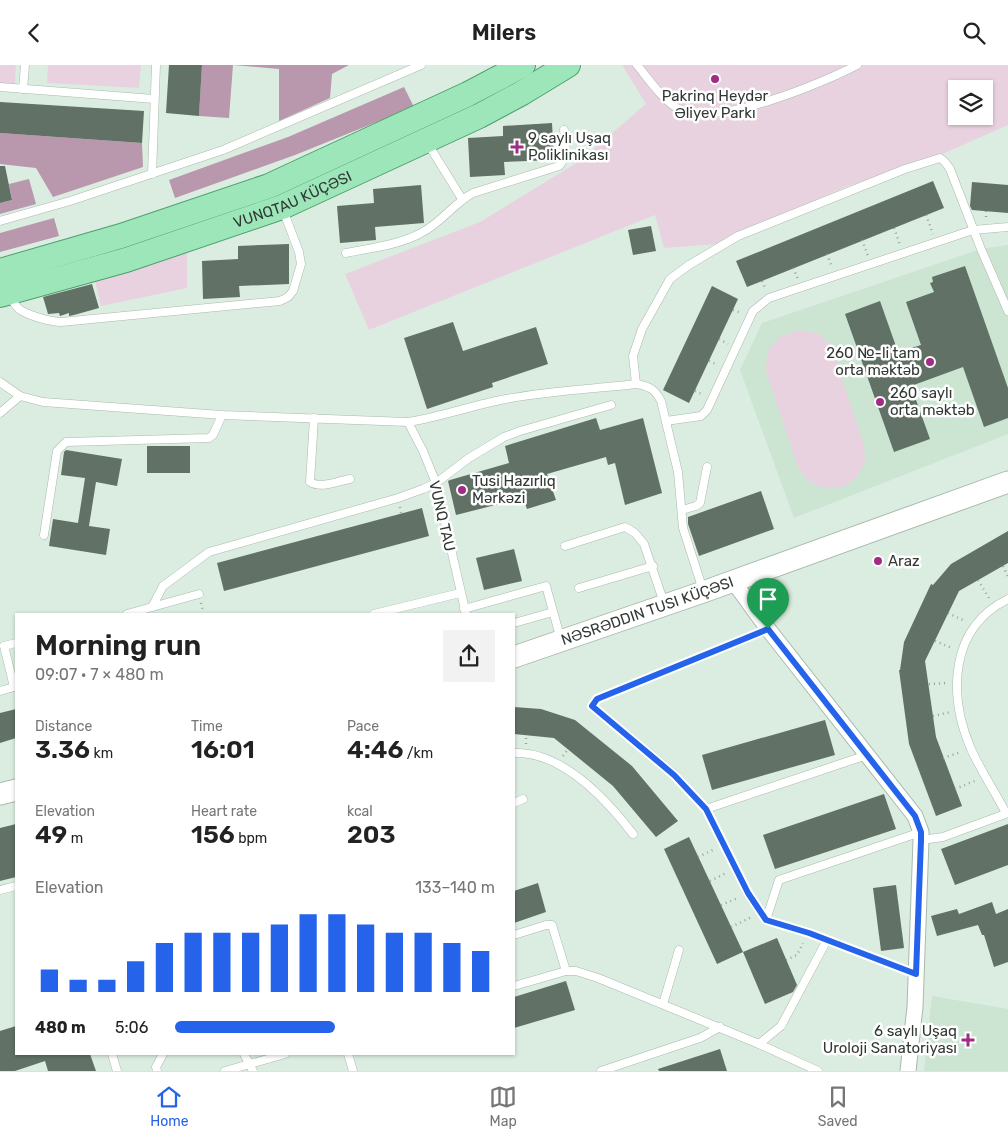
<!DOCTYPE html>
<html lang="en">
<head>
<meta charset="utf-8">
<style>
	:root { --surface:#fff; --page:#f2f2f2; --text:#222; --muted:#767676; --line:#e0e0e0; --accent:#2563eb }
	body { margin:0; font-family:Rubik,sans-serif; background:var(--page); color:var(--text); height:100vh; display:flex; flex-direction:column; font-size:19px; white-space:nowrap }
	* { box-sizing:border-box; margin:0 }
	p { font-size:16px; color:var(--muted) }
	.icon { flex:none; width:28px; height:28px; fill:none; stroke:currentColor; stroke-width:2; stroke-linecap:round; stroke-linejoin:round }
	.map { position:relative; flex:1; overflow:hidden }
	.side { position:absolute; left:15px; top:548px; width:500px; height:442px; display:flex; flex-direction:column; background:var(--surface); border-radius:0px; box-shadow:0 1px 4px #0004 }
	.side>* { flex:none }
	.controls { position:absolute; left:948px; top:15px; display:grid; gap:10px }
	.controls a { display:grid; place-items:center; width:45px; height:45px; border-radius:0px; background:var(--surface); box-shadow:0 1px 4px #0004; font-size:25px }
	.pin { position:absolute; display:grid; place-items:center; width:42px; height:42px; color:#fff; margin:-51px -21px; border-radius:50% 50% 50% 0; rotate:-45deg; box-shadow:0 0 5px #0007 }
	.pin .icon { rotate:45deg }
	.round { display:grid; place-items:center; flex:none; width:52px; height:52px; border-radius:0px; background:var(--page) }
	.overview { display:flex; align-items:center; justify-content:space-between; height:85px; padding:0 20px }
	h1 { font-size:28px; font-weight:600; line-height:38px }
	.metrics { display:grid; grid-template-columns:repeat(3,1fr); gap:8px; height:85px; padding:5px 20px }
	.metrics div { display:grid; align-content:center }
	.metrics b { font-size:25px; font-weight:600 }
	.metrics small { font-size:14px; font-weight:400 }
	.metrics p { font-size:14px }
	.chart { height:140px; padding:10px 20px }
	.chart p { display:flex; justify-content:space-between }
	.chart svg { width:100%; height:90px; margin-top:5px; stroke:var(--accent); stroke-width:6 }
	ul { padding:0 20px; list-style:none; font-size:16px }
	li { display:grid; grid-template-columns:80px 60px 1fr; align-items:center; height:38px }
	li i { height:12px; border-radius:6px; background:var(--accent) }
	header { display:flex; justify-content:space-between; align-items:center; height:65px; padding:0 20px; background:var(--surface); font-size:22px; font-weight:600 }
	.tabs { display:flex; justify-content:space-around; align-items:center; height:70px; border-top:1px solid var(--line); background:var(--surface); font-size:14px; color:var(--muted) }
	.tabs a { display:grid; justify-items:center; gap:2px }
	.tabs .selected { color:var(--accent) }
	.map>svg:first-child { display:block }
</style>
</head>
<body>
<header><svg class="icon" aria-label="back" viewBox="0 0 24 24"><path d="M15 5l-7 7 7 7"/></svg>Milers<svg class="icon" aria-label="search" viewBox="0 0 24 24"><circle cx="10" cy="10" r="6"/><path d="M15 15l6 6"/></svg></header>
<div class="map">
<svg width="1008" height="1006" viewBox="0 0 1008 1006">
	<rect width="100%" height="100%" fill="#dbede0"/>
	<g fill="#cce4d2">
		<path d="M1008 180V369L794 453 740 305 762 258 981 184Z"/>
		<path d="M932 931 1008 944V1006H924Z"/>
	</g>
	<g fill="#e9d2e0" fill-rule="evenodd">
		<path d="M0 0H16L15 19 0 18Z"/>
		<path d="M48 0H141L139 23 47 18Z"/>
		<path d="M622 0H1008V60L945 88 845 122 717 179 664 183 655 150 369 265 345 209 480 157 578 97 646 39ZM956 24H984V51H956Z"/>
		<path d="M187 186V223L101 241 95 216Z"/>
		<path d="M799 265 817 268 831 280 864 380 865 397 856 413 842 422 824 423 808 416 798 402 765 303 769 284 781 271Z"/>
	</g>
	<g fill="#b997ad">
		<path d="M202 0H349L332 9 330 33 279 56V4L233 0 229 53 199 51Z"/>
		<path d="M404 22 414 42 295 90 175 133 169 115 288 72Z"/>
		<path d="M0 68 142 78 143 102 53 132 36 103 0 99Z"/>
		<path d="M29 114 36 139 0 149V138L12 135 9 119Z"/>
		<path d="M54 153 59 171 0 187V168Z"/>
	</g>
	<g fill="#617165">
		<path d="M169 0H202L199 51 166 48Z"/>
		<path d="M0 37 144 46 142 78 0 68Z"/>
		<path d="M552 58 554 95 504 97 505 110 470 112 468 73 503 71V61Z"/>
		<path d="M0 101H5L12 135 0 138Z"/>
		<path d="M933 116 944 143 747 222 736 196Z"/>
		<path d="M972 117 1008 120V148L972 145 970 141Z"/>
		<path d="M421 120 424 158 375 162 376 175 340 178 337 141 374 138 373 124Z"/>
		<path d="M651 161 656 186 633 190 628 165Z"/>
		<path d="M289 179V219L239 221 240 232 203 234 202 196 238 194V181Z"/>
		<path d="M965 201 1008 323V353L984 362 963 302 911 321 930 374 894 387 845 249 880 236 898 287 921 280 906 237 934 227 930 218 933 217 932 212Z"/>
		<path d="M92 219 99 243 74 250 69 251V248L60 251 59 248 48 249 43 232Z"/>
		<path d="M712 221 738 234 689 338 663 325Z"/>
		<path d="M453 257 463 286 536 262 548 299 492 318 493 322 427 344 404 273Z"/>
		<path d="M596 353 600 365 643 353 662 428 625 440 615 398 608 400 606 392 547 409 556 435 527 444 523 433 456 450 448 416 450 415 509 398 505 381Z"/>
		<rect x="147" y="381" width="43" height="27"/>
		<path d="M66 385 122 394 117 421 96 417 89 461 110 464 106 490 49 481 53 454 78 458 85 413 61 410 64 387Z"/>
		<path d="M761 426 774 464 699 491 688 459V452Z"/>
		<path d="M422 443 429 471 224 526 217 498Z"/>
		<path d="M1008 466V498L959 526 925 596 936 672 962 741 936 751 909 679 899 605H900L904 577 931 519 933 520 951 499Z"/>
		<path d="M514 484 522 516 484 525 476 493Z"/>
		<path d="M514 642 541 644 575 655 632 701 678 756 656 772 613 721 554 673 514 669Z"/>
		<path d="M16 644V673L0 678V648Z"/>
		<path d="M825 655 835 690 712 725 702 690Z"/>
		<path d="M884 729 896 764 775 804 763 770Z"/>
		<path d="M16 759V812L0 816V763Z"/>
		<path d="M1008 759V800L955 820 941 784Z"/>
		<path d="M689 772 743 887 717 899 664 784Z"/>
		<path d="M538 818 546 847 514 858V826Z"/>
		<path d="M896 820 904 883 881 886 873 823Z"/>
		<path d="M992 837 996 849 1008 844V897L994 902 984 870H982L978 860 937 871 931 851 957 844 959 849Z"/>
		<path d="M777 873 797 920 793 927 765 939 743 887Z"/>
		<path d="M566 916 575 945 514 963V932Z"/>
		<path d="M16 961V989H90L96 1006H48L45 996 15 1006H0V966Z"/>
		<path d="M720 984 727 1006H659L658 1004Z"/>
	</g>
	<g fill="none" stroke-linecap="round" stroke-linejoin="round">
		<defs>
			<g id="service">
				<path d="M637 0C648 13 664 37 679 44 715 63 823 18 857 0"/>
				<path d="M0 22 154 34"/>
				<path d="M23 24 25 0"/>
				<path d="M428 79 462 134"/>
				<path d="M152 109 156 0"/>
				<path d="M0 156 70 136 223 85 421 0"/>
				<path d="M346 188C370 183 399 180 421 168 441 158 454 138 473 128L559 101C569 89 565 79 564 65"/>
				<path d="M10 230C13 236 16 243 22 246 31 251 51 257 61 257L280 236 288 232 293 226 301 199 299 187 283 145"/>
				<path d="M0 317 20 331 43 337 222 350 408 357C441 352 473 340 506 334 548 326 593 324 636 319 649 321 655 324 661 336L678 407 683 463 703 525"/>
				<path d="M636 319 633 291 642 264 670 214 689 200 738 171 905 104 940 93 945 97 950 104 981 184 1008 246"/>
				<path d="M0 348 20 331"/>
				<path d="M314 353 310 417C321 424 338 416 350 414"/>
				<path d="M666 356 701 351 707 345 753 246 769 233 973 165 1008 162"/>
				<path d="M408 357 423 386 436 418 466 549"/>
				<path d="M682 445 696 441 700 438 707 402"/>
				<path d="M44 470 57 386 66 377 209 373 213 370 222 350"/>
				<path d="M565 481 625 462 635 468 644 479 664 538"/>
				<path d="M579 523 653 501"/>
				<path d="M152 542 163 521 209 487 398 433 423 424 436 418 469 393 504 372 520 366 611 340"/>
				<path d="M464 544 546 521 561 575"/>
				<path d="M127 549 199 529"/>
				<path d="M374 549 460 528"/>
				<path d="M514 558 553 547"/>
				<path d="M768 564 597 634 592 641 674 709 706 744 748 829 766 855 809 868 916 909"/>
				<path d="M0 626 14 622 4 581 16 578"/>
				<path d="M514 688C562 686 606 734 633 769"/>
				<path d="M514 738 523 734"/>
				<path d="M706 744 867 690"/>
				<path d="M1006 748C995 727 981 706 971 684 948 630 949 563 1008 534"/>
				<path d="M921 775 943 772 1008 748"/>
				<path d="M0 825 16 821"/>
				<path d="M766 855 779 815 921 767"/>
				<path d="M514 870 546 860H552L566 906"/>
				<path d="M514 921 566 906H576L598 913 759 979 818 1006"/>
				<path d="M663 939 679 885"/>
				<path d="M759 979 781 961 827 875"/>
				<path d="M112 989 117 1006"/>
				<path d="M244 989 253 1006"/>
				<path d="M348 989 353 1006"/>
				<path d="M157 1006 156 1002 163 989"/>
				<path d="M225 1006 285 989"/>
				<path d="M601 1006 700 973 720 962"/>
			</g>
			<path id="minor" d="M733 516 768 564 915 751 921 767V775L915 942 908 1006"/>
			<g id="secondary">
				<path id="s1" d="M514 592 703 527 1008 417"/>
				<path d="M0 729 16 725"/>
			</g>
			<g id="primary">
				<path d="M0 206 121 171 269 121 468 29 523 0"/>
				<path id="s2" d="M0 230 126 195 282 142 479 51 522 28 568 0"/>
			</g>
		</defs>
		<use href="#service" stroke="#a8baac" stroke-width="9"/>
		<use href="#minor" stroke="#a8baac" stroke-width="17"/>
		<use href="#secondary" stroke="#a8baac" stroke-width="23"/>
		<use href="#primary" stroke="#4d9f6c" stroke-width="26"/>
		<g stroke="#98a59c" stroke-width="2.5" stroke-dasharray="1 4" stroke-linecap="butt">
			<path d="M986 146V155"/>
			<path d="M926 150 933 169"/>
			<path d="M894 163 900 180"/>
			<path d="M862 175 868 191"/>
			<path d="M827 189 832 202"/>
			<path d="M793 203 798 214"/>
			<path d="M762 216 766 225"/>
			<path d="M733 245 741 248"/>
			<path d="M719 274 728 279"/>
			<path d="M709 296 718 300"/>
			<path d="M695 326 704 330"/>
			<path d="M400 442 401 448"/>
			<path d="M1003 501 1008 512"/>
			<path d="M978 515 989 533"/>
			<path d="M201 538 203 546"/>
			<path d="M948 548 965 556"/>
			<path d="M935 576 952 583"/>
			<path d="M929 619 947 618"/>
			<path d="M933 651 951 647"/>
			<path d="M526 679V671"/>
			<path d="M563 691 568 684"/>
			<path d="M943 693 961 687"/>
			<path d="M955 724 977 715"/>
			<path d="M698 792 715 784"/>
			<path d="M710 816 726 808"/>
			<path d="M721 840 738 833"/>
			<path d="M731 862 752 852"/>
			<path d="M786 895 797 890 803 878"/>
		</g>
		<use href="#service" stroke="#fff" stroke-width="8"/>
		<use href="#minor" stroke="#fff" stroke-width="15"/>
		<use href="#secondary" stroke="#fff" stroke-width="21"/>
		<use href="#primary" stroke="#9de6b9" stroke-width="24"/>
	</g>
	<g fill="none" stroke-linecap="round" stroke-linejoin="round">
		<defs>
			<path id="route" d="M768 564 915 751 921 767V775L916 909 809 868 766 855 748 828 706 744 674 710 592 641 597 634Z"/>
		</defs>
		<use href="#route" stroke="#fff" stroke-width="10"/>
		<use href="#route" stroke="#2563eb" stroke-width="6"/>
	</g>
	<g fill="#a12c85" stroke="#fff" stroke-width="2">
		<circle cx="715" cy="14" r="5"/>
		<path d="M514.5 74.5h5v5h5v5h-5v5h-5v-5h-5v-5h5z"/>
		<circle cx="930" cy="297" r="5"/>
		<circle cx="880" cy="337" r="5"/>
		<circle cx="462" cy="425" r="5"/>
		<circle cx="878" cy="496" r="5"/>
		<path d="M965.5 967.5h5v5h5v5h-5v5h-5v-5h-5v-5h5z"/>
	</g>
	<g text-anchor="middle" stroke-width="5" stroke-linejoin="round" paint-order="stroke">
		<g font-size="15" fill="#323934" stroke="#fff" text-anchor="start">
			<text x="715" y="36" text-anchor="middle">Pakrinq Heydər<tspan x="715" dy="17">Əliyev Parkı</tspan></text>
			<text x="528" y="78">9 saylı Uşaq<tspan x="528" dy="17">Poliklinikası</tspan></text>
			<text x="920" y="293" text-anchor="end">260 №-li tam<tspan x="920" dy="17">orta məktəb</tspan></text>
			<text x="890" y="333">260 saylı<tspan x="890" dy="17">orta məktəb</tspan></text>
			<text x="472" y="421">Tusi Hazırlıq<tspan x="472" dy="17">Mərkəzi</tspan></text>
			<text x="888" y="501">Araz</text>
			<text x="957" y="971" text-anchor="end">6 saylı Uşaq<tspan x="957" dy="17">Uroloji Sanatoriyası</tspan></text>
		</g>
		<g font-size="15" fill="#323934" stroke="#fff">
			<text dy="5" stroke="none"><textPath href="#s2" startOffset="308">VUNQTAU KÜÇƏSI</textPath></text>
			<text transform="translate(442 451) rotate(77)" y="5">VUNQ TAU</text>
			<text dy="5" stroke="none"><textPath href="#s1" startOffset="141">NƏSRƏDDIN TUSI KÜÇƏSI</textPath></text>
		</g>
	</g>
</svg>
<div class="controls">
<a><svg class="icon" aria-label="layers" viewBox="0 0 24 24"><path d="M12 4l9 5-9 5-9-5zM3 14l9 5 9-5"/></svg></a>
</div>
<div class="pin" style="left:768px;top:564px;background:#1e9e55"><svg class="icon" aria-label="arrive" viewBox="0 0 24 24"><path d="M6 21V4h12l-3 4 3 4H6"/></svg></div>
<section class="side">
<div class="overview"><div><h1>Morning run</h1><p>09:07 · 7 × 480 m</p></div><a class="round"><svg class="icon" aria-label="share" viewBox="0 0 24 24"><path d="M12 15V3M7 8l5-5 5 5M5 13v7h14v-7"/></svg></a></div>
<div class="metrics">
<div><p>Distance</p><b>3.36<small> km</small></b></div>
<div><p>Time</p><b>16:01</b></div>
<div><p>Pace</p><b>4:46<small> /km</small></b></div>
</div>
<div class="metrics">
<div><p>Elevation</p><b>49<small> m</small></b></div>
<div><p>Heart rate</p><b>156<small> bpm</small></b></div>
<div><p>kcal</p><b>203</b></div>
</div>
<div class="chart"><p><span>Elevation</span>133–140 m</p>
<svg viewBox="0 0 160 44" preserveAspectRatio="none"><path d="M5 44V33M15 44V38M25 44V38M35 44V29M45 44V20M55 44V15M65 44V15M75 44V15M85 44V11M95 44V6M105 44V6M115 44V11M125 44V15M135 44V15M145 44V20M155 44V24"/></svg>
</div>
<ul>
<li><b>480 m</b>5:06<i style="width:50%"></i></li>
</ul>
</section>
</div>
<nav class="tabs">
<a class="selected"><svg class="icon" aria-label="home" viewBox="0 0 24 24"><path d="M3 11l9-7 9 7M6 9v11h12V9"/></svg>Home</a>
<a><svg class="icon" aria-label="map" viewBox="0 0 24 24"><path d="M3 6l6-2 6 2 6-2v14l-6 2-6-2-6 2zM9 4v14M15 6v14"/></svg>Map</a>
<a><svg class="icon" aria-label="saved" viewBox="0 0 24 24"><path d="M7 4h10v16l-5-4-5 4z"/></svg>Saved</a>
</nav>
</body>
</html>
